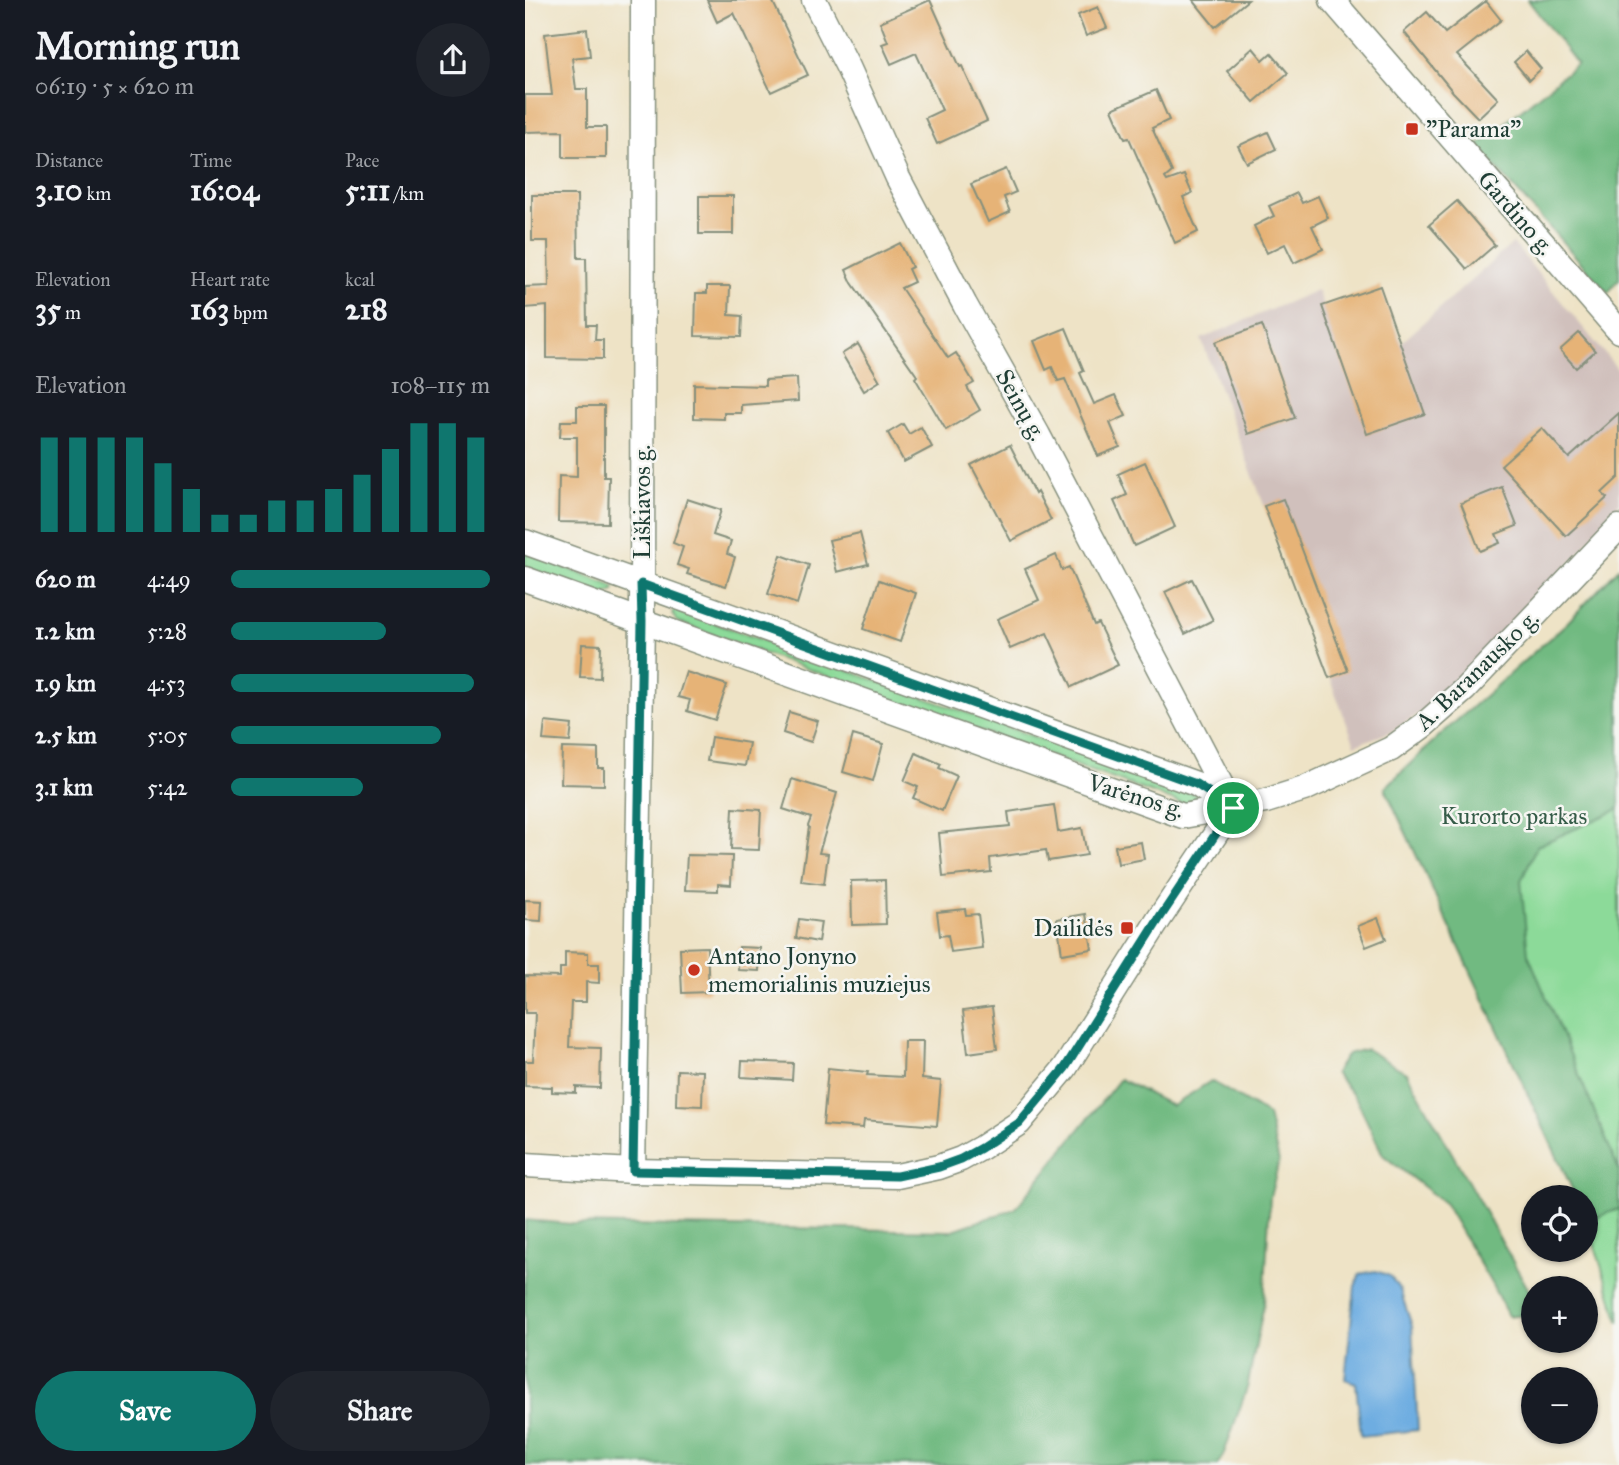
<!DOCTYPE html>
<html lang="en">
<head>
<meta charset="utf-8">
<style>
	:root { --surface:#171b24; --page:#20242c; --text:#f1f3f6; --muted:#9ea1a6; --accent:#0f766e }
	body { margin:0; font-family:"IM FELL Great Primer",serif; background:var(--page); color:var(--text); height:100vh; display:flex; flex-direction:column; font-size:26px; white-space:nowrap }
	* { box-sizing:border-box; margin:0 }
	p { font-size:23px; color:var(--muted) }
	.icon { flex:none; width:38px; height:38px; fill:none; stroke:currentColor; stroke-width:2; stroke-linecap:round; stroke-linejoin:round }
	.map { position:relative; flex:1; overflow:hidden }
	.side { display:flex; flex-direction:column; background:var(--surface); width:525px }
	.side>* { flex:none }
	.buttons { position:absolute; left:996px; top:1185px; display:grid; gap:14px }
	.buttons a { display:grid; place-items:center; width:77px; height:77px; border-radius:50%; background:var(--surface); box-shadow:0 2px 5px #0004; font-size:35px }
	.pin { position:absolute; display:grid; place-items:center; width:60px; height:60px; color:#fff; margin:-30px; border:4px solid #fff; border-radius:50%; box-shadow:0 2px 7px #0007 }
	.round { display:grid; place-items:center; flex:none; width:74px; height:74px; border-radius:37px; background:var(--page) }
	.overview { display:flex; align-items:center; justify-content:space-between; height:119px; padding:0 35px }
	h1 { font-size:38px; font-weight:800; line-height:52px }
	.figures { display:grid; grid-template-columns:repeat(3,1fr); gap:10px; height:119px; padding:7px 35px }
	.figures div { display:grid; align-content:center }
	.figures b { font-size:30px; font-weight:800 }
	.figures small { font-size:19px; font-weight:400 }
	.figures p { font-size:19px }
	.chart { height:196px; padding:14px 35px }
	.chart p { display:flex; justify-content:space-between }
	.chart svg { width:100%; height:126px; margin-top:7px; stroke:var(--accent); stroke-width:6 }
	.action { display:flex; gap:14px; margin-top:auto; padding:14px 35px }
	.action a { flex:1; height:80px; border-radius:42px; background:var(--accent); color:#fff; font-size:28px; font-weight:800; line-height:80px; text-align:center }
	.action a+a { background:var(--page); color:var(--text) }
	ul { padding:0 35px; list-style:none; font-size:23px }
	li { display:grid; grid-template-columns:112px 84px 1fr; align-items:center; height:52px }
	li i { height:18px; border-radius:9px; background:var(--accent) }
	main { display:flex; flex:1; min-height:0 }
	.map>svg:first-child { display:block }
</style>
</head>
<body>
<main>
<section class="side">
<div class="overview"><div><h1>Morning run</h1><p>06:19 · 5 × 620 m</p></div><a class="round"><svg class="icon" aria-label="share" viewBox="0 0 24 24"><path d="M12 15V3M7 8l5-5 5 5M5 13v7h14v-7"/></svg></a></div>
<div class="figures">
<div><p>Distance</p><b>3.10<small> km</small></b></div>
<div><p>Time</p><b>16:04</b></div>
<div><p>Pace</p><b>5:11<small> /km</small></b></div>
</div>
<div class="figures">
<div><p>Elevation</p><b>35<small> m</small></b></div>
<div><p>Heart rate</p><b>163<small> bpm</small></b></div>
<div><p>kcal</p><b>218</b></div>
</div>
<div class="chart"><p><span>Elevation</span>108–115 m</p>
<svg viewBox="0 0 160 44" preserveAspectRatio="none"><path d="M5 44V11M15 44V11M25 44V11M35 44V11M45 44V20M55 44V29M65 44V38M75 44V38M85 44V33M95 44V33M105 44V29M115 44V24M125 44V15M135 44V6M145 44V6M155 44V11"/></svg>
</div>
<ul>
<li><b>620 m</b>4:49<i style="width:100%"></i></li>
<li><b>1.2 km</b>5:28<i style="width:60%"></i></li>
<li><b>1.9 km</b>4:53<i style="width:94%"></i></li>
<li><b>2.5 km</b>5:05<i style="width:81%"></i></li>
<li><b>3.1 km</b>5:42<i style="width:51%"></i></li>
</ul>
<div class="action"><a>Save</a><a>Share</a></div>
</section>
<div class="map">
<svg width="1094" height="1465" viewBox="0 0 1094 1465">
	<rect width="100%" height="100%" fill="#f6f6f2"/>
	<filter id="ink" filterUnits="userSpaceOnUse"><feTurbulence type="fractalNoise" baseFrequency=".0143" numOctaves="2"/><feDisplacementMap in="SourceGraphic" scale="14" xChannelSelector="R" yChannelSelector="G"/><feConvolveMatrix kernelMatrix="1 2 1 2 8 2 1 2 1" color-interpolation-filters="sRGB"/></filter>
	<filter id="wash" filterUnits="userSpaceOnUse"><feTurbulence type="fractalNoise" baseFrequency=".00686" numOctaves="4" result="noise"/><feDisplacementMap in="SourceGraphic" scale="28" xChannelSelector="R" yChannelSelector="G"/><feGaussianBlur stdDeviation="1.57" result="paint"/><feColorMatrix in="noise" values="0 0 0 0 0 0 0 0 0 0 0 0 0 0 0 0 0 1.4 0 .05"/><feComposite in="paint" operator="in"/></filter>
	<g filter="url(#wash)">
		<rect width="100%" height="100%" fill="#eee3c6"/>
		<path fill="#d0c0bc" d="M988 243 1094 371V503L1050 558 906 705 868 731 830 745 676 339 792 290 798 306 855 286 876 343Z"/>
		<g fill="#8cda99" stroke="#568c66" stroke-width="2">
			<path d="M0 552 90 587 89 591 77 596 0 568Z"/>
			<path d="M1094 568V1322L1061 1218 1060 1197H1051L860 788 910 740 1042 623Z"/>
			<path d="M150 609 670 794 672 799 670 802 661 805 152 622 147 613Z"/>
		</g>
		<g fill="#71ba81" stroke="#487c5a" stroke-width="2">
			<path d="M1003 0H1094V279L1083 293 952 146 1052 64Z"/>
			<path d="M1094 568V809L1012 846 996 881 1003 954 1094 1170V1209L1062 1221 1061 1218 1060 1197H1051L860 788 910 740 1042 623Z"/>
			<path d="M841 1049 882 1073 1006 1294 1002 1316H983L967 1285 920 1204 858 1155 832 1100 810 1073 822 1054Z"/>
			<path d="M595 1079 647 1106 686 1081 743 1115 754 1162 745 1197 739 1304 722 1388 698 1456 692 1465H0V1220L47 1224 425 1231 490 1209Z"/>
		</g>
		<path fill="#6eade1" stroke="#46758a" stroke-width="2" d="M851 1271 865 1276 875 1290 887 1326 893 1430 836 1436 831 1383 820 1379 830 1286 835 1274Z"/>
		<g id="blocks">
			<g fill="#e6b377">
				<path d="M182 0H247L283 75 246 92 209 13 192 22Z"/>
				<path d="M405 0 435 67 437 66 462 121 412 144 400 118 417 110 391 53 366 64 357 44 363 42 355 22Z"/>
				<path d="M668 0H723L690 27Z"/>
				<path d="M961 1 976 20 932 55 973 99 953 118 928 92 879 32 902 12 920 33Z"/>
				<path d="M573 7 582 28 561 36 553 15Z"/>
				<path d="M62 29 65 56 47 58 51 89H62V127H81V158H38V131L0 132V95H27L20 34Z"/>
				<path d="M728 48 738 60 746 53 763 73 729 102 702 71Z"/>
				<path d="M1001 51 1016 69 1004 80 989 62Z"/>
				<path d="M631 90 644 120 627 128 647 172 640 178 642 181 659 175 667 193 658 197 673 232 650 243 604 138 600 139 587 109Z"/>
				<path d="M743 132 751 149 722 163 713 146Z"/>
				<path d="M481 169 491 192 479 197 485 212 463 222 446 184Z"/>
				<path d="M772 193 777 203 793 196 803 218 787 226 798 249 769 263 760 244 742 253 729 226 749 216 744 206Z"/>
				<path d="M7 195H52L53 258H61L62 325H71L70 340H78V359L22 358V306L0 308V287L24 286 23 241H7Z"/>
				<rect x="174" y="196" width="34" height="38"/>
				<path d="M932 201 970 245 942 269 904 225Z"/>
				<path d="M375 243 387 267 383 269 389 282 376 288 423 358 431 353 449 383 442 387 455 410 421 430 390 378 392 376 327 283 321 270Z"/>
				<path d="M182 286H205L204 315 217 316 216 337 170 336 171 293H182Z"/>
				<path d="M855 286 900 414 842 434 797 306Z"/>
				<path d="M737 325 770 418 723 434 690 342Z"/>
				<path d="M541 328 559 371 555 373 569 404 591 395 601 416 585 423 595 447 573 456 540 379 533 381 527 367 521 370 509 341Z"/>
				<path d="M1054 333 1070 351 1051 368 1035 350Z"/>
				<path d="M333 344 355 381 339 391 317 354Z"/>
				<path d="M272 378 273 401 216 405V413H199V419L169 418V384L240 386V380Z"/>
				<path d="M52 406H79V477H84L83 523 33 522 34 476 52 477V437H35L36 421H52Z"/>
				<path d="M1094 413V477L1077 493 1082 498 1041 536 976 465 1017 428 1044 458Z"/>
				<path d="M378 424 384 434 396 427 407 447 379 462 363 433Z"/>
				<path d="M485 445 510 494 512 492 526 520 486 541 446 465Z"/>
				<path d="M620 462 650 527 609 546 589 501 602 495 593 474Z"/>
				<path d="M977 487 992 526 971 534 975 543 955 551 936 503Z"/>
				<path d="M162 499 196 510 188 535 206 541 202 554 210 557 201 586 162 574 164 569 152 565 158 547 148 543Z"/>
				<path d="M758 499 823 671 804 678 739 506Z"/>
				<path d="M335 533 343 564 312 572 304 540Z"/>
				<path d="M256 555 284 565 272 604 243 594Z"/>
				<path d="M531 555 537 570 544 567 569 625 573 623 593 665 547 687 522 633 485 649 472 619 514 600 500 569Z"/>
				<path d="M667 579 688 620 660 634 640 592Z"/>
				<path d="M354 580 391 593 375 642 338 629Z"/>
				<path d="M57 644 76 645 75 678 55 677Z"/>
				<path d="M161 672 202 685 190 720 162 711 165 700 153 697Z"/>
				<path d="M264 712 293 721 286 742 258 733Z"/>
				<path d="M20 722 47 725 45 742 18 740Z"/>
				<path d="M328 735 358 744 348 781 318 772Z"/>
				<path d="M186 737 224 743 220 766 182 761Z"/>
				<path d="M37 748 73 749V768H79V785L36 784Z"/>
				<path d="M391 753 416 764 414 768 432 776 417 811 388 798 393 787 379 781Z"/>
				<path d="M267 779 312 793 294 853 303 854 299 884 276 881 284 827 283 826 286 818 258 809Z"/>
				<path d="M529 805 533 832 557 828 562 855 523 861 521 850 465 858 466 872 418 877 414 833 485 826 483 812Z"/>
				<path d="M208 808 236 810 234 850 206 849Z"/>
				<path d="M616 842 619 859 593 864 590 846Z"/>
				<path d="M162 855 207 856 206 885 193 884V891L160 890Z"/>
				<path d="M360 880 361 924 327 925 326 881Z"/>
				<path d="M0 900 17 901 16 921 0 920Z"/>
				<path d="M440 909 441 915 453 914 457 948 426 952 423 935 415 936 412 912Z"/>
				<path d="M561 914 567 949 537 954 532 919Z"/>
				<path d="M853 918 861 939 841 947 833 926Z"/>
				<path d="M274 919 296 922 293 942 271 938Z"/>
				<path d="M182 947 184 992 157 993 155 948Z"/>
				<path d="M214 947 235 948 234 971 213 970Z"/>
				<path d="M40 952 63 953V964H74V983L61 982V1002H46L44 1047 76 1048 75 1088 51 1087V1093L27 1092V1087L0 1086V1061H8L10 1013H0V976L35 977V968H40Z"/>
				<path d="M467 1007 472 1049 443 1053 438 1011Z"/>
				<path d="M379 1041H398L397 1079 416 1081 412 1126 339 1120 338 1128 298 1125 303 1068 343 1072 342 1075 378 1077Z"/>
				<path d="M217 1061 268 1063 267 1080 216 1077Z"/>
				<path d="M152 1070 178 1071 177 1106 151 1105Z"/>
			</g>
		</g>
	</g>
	<g filter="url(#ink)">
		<use href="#blocks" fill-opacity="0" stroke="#86907d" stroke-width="2"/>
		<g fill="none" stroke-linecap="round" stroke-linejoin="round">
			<defs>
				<g id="minor">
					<path d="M289 0 323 67 373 178 440 305 513 435 708 808"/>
					<path d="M807 0 1094 331"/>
					<path d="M0 542 671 784 705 806"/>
					<path d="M0 579 658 816 741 801 779 789 866 749 899 725 940 689 1094 527"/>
					<path d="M0 1165 108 1171 372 1176 414 1167 436 1159 456 1148 494 1123 540 1068 634 919 708 808"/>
					<path d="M108 1171 117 621 118 0"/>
				</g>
			</defs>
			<use href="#minor" stroke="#86907d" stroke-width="27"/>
			<use href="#minor" stroke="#fff" stroke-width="24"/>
		</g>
	</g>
	<g fill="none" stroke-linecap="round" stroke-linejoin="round" filter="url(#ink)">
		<defs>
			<path id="route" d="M116 584 671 784 708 808 634 919 540 1068 494 1123 456 1148 436 1159 414 1167 372 1176 108 1171 117 621Z"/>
		</defs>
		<use href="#route" stroke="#fff" stroke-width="14"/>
		<use href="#route" stroke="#0f766e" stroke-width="9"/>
	</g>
	<g fill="#c8321e" stroke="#f6f6f2" stroke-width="2.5">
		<rect x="880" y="122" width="14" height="14" rx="3.5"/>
		<rect x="595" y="921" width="14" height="14" rx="3.5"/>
		<circle cx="169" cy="970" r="7"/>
	</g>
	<g text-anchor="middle" stroke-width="5" stroke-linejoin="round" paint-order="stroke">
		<g font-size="24" fill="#1f3d34" stroke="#f6f6f2" text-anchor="start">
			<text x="901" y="137">"Parama"</text>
			<text x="588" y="936" text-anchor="end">Dailidės</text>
			<text x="183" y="964">Antano Jonyno<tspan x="183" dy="28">memorialinis muziejus</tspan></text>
		</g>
		<g font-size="24" fill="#1f3d34" stroke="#f6f6f2">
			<text transform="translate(991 213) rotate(49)" y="8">Gardino g.</text>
			<text transform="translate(496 405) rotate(61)" y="8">Seinų g.</text>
			<text transform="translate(117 502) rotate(-90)" y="8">Liškiavos g.</text>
			<text transform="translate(952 670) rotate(-44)" y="8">A. Baranausko g.</text>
			<text transform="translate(611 796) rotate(17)" y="8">Varėnos g.</text>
		</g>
		<g font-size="24" fill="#355c48" stroke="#f6f6f2">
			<text x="989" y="824">Kurorto parkas</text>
		</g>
	</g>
</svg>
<div class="buttons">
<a><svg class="icon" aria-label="locate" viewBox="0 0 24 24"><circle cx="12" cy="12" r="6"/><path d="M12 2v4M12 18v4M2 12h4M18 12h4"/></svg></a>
<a>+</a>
<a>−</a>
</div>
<div class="pin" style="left:708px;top:808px;background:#1e9e55"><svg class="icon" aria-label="arrive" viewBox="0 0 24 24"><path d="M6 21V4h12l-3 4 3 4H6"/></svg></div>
</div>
</main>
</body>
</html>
